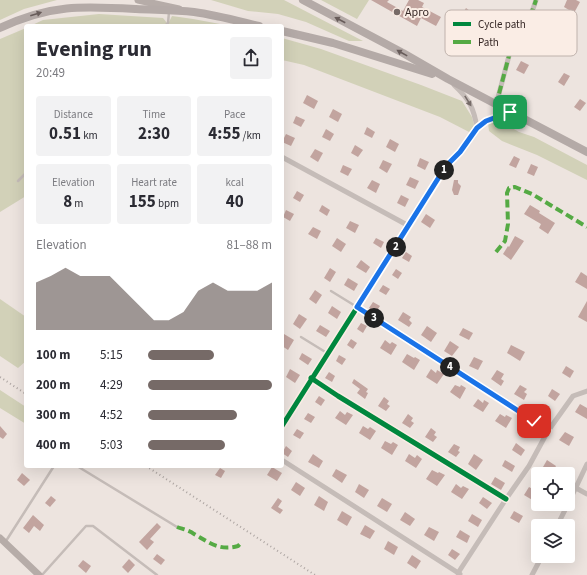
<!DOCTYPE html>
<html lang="en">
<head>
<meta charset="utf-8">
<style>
	:root { --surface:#fff; --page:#f2f2f3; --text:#2b2b33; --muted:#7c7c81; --accent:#766a67 }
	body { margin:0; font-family:"Source Sans 3",sans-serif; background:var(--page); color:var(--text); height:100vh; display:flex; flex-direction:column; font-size:15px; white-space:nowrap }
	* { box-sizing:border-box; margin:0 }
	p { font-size:13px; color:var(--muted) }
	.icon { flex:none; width:22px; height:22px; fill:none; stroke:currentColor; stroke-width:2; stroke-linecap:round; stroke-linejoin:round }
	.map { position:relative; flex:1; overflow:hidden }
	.drawer { position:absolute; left:24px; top:24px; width:260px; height:444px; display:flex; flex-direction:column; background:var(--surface); border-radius:4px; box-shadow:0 4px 16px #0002 }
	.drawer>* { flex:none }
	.buttons { position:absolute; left:531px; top:467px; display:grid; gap:8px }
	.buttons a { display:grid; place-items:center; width:44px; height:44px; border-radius:4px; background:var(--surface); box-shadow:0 4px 16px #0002; font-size:20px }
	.pin { position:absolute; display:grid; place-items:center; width:34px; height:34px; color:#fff; margin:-17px; border-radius:8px; box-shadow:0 2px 6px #0006 }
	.km { position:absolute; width:20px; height:20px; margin:-10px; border-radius:50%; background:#222; color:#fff; font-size:11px; line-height:20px; text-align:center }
	.round { display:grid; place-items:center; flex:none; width:42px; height:42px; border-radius:4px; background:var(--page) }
	.overview { display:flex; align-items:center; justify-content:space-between; height:68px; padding:0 12px }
	h1 { font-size:22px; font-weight:700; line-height:30px }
	.metrics { display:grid; grid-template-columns:repeat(3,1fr); gap:6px; height:68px; padding:4px 12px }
	.metrics div { display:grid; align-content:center; border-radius:4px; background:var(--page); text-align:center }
	.metrics b { font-size:17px; font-weight:700 }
	.metrics small { font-size:11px; font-weight:400 }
	.metrics p { font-size:11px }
	.chart { height:112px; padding:8px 12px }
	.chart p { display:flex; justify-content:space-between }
	.chart svg { width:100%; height:72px; margin-top:4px; fill:var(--accent); opacity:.7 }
	ul { padding:0 12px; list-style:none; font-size:13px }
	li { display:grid; grid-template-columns:64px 48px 1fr; align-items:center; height:30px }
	li i { height:10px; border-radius:5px; background:var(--accent) }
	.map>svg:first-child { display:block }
</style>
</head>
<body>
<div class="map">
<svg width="587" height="575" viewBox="0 0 587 575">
	<rect width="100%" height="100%" fill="#ede4df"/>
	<g fill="#d2d1b8">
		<path d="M0 0H57L24 9 0 20Z"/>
		<path d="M211 0H284L363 41H349L306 22 278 14 248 11Z"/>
		<path d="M321 0H369L357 19Z"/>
		<path d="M99 14 163 18 167 23 163 26H30L43 20Z"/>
		<path d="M172 16 193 19 231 26H167Z"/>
		<path d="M26 28V196L0 212V39Z"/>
		<path d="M282 38 321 49 421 85 462 101 472 117 474 125 471 133 440 117 304 65 282 60Z"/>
		<path d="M494 119 498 120 519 132 534 137 587 165V180L537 155 502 141 489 131 488 123Z"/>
		<path d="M0 299 26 317V361L18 368 0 356Z"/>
		<path d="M0 390 26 407V424L0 408Z"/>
	</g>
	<g fill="#c2a49f">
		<path d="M371 0H389L387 2 403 11 409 0H418L424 3 422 7 441 17 436 26 421 18 417 26Z"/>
		<path d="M567 0H576L580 2 574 13 564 7Z"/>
		<path d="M466 8 470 11 469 13 473 16 469 23 460 18Z"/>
		<path d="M521 61 529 65 524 74 516 70Z"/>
		<path d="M564 73 570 76 564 86 558 82Z"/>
		<path d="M307 95 318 101 314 109 303 103Z"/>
		<path d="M580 99 586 103 580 111 574 107Z"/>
		<path d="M333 109 342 114 338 122 329 117Z"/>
		<path d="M296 116 305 120 301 127 293 123Z"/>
		<path d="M367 127 375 132 372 138 364 134Z"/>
		<path d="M326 129 334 134 330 141 322 137Z"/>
		<path d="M286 134 295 138 291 146 282 142Z"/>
		<path d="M390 139 399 144 395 152 386 147Z"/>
		<path d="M355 145 363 150 358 157 351 153Z"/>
		<path d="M315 149 323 153 318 162 310 157Z"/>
		<path d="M514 156 520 159 516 168 509 165Z"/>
		<path d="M420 158 429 162 425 170 417 166Z"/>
		<path d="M383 160 392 164 387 173 379 168Z"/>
		<path d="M531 164 538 167 534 176 527 173Z"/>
		<path d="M343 165 352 169 348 176 340 172Z"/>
		<path d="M410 177 419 181 415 189 406 185Z"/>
		<path d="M372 180 380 184 376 193 367 188Z"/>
		<path d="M454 180H458V183L461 186 458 195H454L452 190Z"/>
		<path d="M297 191 304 195 300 202 293 198Z"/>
		<path d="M401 195 409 199 405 207 397 203Z"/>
		<path d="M322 205 330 210 327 216 319 211Z"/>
		<path d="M530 205 540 211 539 213 555 223 548 234 539 228 541 224 524 214Z"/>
		<path d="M286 210 294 214 290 221 283 217Z"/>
		<path d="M426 214 435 220 430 228 421 222Z"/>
		<path d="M350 221 359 225 355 233 346 228Z"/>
		<path d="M313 227 321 231 317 239 308 234Z"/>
		<path d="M515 236 524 241 511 260 503 254 508 246 509 247Z"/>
		<path d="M337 238 346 244 341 252 332 246Z"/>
		<path d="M376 238 384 242 381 248 373 243Z"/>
		<path d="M406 252 412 256 409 262 402 258Z"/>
		<path d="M361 260 370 267 366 273 356 267Z"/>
		<path d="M330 268 336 272 330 282 324 278Z"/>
		<path d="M396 269 402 273 398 279 392 275Z"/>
		<path d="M581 272 587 276V289L575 282Z"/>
		<path d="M348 278 358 284 354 291 344 285Z"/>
		<path d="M383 285 390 289 386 295 379 291Z"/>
		<path d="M315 290 322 295 316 304 309 299Z"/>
		<path d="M587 301V322L578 317Z"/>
		<path d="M373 302 380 306 376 312 369 308Z"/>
		<path d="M332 306 341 312 337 319 328 313Z"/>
		<path d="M403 312 411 317 409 320 412 323 409 327 398 320Z"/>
		<path d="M299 314 307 319 300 329 293 324Z"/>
		<path d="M361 323 367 326 363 333 357 329Z"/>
		<path d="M320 325 330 331 326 337 316 331Z"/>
		<path d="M427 326 437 333 431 342 421 335Z"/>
		<path d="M463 328 473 333 469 340 459 335Z"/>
		<path d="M284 334 294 340 288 350 282 346V338Z"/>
		<path d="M351 339 357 343 353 349 347 345Z"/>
		<path d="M385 340 390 344 392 342 397 345 391 355 380 348Z"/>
		<path d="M450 341 459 347 452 356 444 351Z"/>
		<path d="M511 345 525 352 520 361 507 353Z"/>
		<path d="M302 353 312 359 308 365 299 359Z"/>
		<path d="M407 354 414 358 415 357 420 360 414 370 402 362Z"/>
		<path d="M339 355 346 359 342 365 336 361Z"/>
		<path d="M474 357 483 361 478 370 469 366Z"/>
		<path d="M566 366 574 371 570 378 562 373Z"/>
		<path d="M290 369 300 375 295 383 286 377Z"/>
		<path d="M431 369 436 373 437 370 444 374 437 384 426 377Z"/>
		<path d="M497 370 504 374 501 379 504 381 501 386 491 379Z"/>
		<path d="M329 372 335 376 332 382 325 378Z"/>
		<path d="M354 379 368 389 366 392 368 393 365 399 357 393 360 389 352 383Z"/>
		<path d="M455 385 460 387 461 385 466 388 460 399 450 392Z"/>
		<path d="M520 385 527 389 524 392 527 394 524 400 514 394Z"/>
		<path d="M552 389 560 394 555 401 548 396Z"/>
		<path d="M319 396 325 400 321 406 315 402Z"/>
		<path d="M384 397 389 401 387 404 390 406 386 411 378 406Z"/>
		<path d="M478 399 483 403 484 400 489 403 483 412 473 406Z"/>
		<path d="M580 404 587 408V419L575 412Z"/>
		<path d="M541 406 550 411 546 418 537 413Z"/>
		<path d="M340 411 345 415 347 412 353 415 346 425 335 418Z"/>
		<path d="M308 413 315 417 311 423 304 419Z"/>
		<path d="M408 414 413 418 411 421 414 423 410 428 402 423Z"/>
		<path d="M500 414 505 417 506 415 512 418 506 428 495 421Z"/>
		<path d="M0 426 7 434 3 439 0 437Z"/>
		<path d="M363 426 368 429 370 427 376 431 370 440 359 433Z"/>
		<path d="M528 426 537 431 532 438 524 433Z"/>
		<path d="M431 428 436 432 434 435 437 437 433 442 425 437Z"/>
		<path d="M297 429 304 433 300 439 293 435Z"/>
		<path d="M565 432 574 437 569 446 559 440Z"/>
		<path d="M385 441 391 444 393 442 398 445 392 455 381 448Z"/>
		<path d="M516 443 525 450 521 456 512 450Z"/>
		<path d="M454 444 460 447 458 451 460 452 456 457 448 452Z"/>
		<path d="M286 446 292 451 288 457 282 453Z"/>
		<path d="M313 454 323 461 319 468 308 462Z"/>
		<path d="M409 454 415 458 417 455 422 459 416 468 405 461Z"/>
		<path d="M474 454 483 460 476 470 468 464Z"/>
		<path d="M505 460 515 466 512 472 502 466Z"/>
		<path d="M547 460 556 466 552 473 543 467Z"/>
		<path d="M272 467 282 473 277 481 267 475Z"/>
		<path d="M220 468 225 471 221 478 215 475Z"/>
		<path d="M336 469 347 475 342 483 332 476Z"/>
		<path d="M432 470 438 473 439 472 445 475 437 486 426 479Z"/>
		<path d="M22 473 30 480 24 486 17 480Z"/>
		<path d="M495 477 505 483 501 490 491 484Z"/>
		<path d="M296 482 305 488 300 496 291 490Z"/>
		<path d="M359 484 369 490 364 498 355 492Z"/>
		<path d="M456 484 461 488 463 486 469 489 462 499 451 492Z"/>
		<path d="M529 487 538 492 534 501 524 495Z"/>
		<path d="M51 496 56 500 50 507 45 503Z"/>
		<path d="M319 496 328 502 324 511 314 505Z"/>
		<path d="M483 497 492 503 487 509 479 503Z"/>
		<path d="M278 498 282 501 278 507 283 510 280 514 271 508Z"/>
		<path d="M382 498 392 504 387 512 377 506Z"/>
		<path d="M342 511 352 517 347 526 337 520Z"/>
		<path d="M514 511 523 516 519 523 510 518Z"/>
		<path d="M405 512 415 519 410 526 400 520Z"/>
		<path d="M472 514 482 520 478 527 468 521Z"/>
		<path d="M33 515 44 525 40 531 34 526 29 533 23 528Z"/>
		<path d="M157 523 161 527 150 539 154 542 147 550 139 542Z"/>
		<path d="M365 525 375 531 370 539 360 534Z"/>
		<path d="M429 527 439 532 434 541 424 535Z"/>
		<path d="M460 530 470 536 467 543 456 537Z"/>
		<path d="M388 541 398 547 394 555 384 549Z"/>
		<path d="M452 549 460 554 455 560 448 555Z"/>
		<path d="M157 554 165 560 161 565 153 559Z"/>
		<path d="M412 555 421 561 416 569 407 563Z"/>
		<path d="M129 559 135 565 128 573 122 567Z"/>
		<path d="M83 560 91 566 86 573 78 566Z"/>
	</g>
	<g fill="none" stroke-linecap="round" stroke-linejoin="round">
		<g stroke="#c5bcb8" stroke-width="2.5">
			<path d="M165 26 168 23 169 12"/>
			<path d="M18 181 26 173"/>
			<path d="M331 291 357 307"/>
			<path d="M301 337 327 353"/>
			<path d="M77 466 177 527"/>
			<path d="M6 541 54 466"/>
			<path d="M42 575 86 526H93L157 575"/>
		</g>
		<g stroke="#c5bcb8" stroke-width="5">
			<path d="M454 85C469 99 474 108 477 128"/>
			<path d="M496 105 510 52 533 9 536 0"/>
			<path d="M282 157 409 226"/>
			<path d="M357 307 548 431"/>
			<path d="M311 378 338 396 506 499"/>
			<path d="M282 426 446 167 460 152 477 128 486 121 510 112"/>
			<path d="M282 460 460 574"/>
			<path d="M576 488 587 494"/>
			<path d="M568 504 587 464"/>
			<path d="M557 526 568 504"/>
			<path d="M458 573 506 499 529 466 548 431 573 396 587 391"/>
			<path d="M532 575 542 556"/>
		</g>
		<g stroke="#b6aca8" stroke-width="7">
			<path d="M138 0 179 9"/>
			<path d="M0 538 39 575"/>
		</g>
		<g stroke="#b4aaa7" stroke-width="8">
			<path d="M303 0 403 53 448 79 587 152"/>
			<path d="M0 28C50 4 83 6 136 9 155 10 175 10 194 12 216 15 238 21 259 26"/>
			<path d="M282 31 333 43 432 74"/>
		</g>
		<g stroke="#ada5a2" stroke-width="2" stroke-dasharray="1 3" stroke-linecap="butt">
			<path d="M0 377 26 394"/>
			<path d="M146 466 315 575"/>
		</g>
		<g stroke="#5a4" stroke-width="4" stroke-dasharray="8 4" stroke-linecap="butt">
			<path d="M496 105 510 52 533 9 536 0"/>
			<path d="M496 252 505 241 508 224 507 193 509 188 515 187 532 194 587 227"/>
			<path d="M177 527C182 529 189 530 194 534 210 543 219 551 238 546L241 543"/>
		</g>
		<defs>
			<g id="cycleway">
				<path d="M357 307 548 431"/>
				<path d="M311 378 338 396 506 499"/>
				<path d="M282 426 446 167 460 152 477 128 486 121 510 112"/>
			</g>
		</defs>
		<use href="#cycleway" stroke="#faede5" stroke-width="8"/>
		<use href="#cycleway" stroke="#00873e" stroke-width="5"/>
	</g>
	<defs><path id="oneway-solid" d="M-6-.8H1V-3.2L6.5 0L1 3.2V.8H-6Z"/></defs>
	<g fill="#685c5a">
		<use href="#oneway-solid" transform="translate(36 14) rotate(-17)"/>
		<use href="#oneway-solid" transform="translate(340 20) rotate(-152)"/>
		<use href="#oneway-solid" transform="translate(402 53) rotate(-151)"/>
	</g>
	<use fill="#766b68" href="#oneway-solid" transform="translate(468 101) rotate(58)"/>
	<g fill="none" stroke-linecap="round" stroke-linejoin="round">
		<defs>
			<path id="route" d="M510 112 486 121 477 128 460 152 446 166 357 307 534 421"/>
		</defs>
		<use href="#route" stroke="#fff" stroke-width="8"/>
		<use href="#route" stroke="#1a73e8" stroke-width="5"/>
	</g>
	<circle fill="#766a67" stroke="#faede5" stroke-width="1.5" cx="397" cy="12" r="4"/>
	<g text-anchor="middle" stroke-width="4" stroke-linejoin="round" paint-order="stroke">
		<g font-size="12" fill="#362826" stroke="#faede5" text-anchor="start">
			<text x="405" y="16">Арго</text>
		</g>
	</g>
	<rect x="445" y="10" width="132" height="46" rx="6" fill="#faede5" stroke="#bfb2ac" stroke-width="1"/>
	<rect x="453" y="22" width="18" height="4" fill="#00873e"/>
	<rect x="453" y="40" width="18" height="4" fill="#5a4"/>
	<g font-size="11" fill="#362826">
		<text x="478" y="28">Cycle path</text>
		<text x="478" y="46">Path</text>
	</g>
</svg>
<div class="buttons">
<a><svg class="icon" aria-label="locate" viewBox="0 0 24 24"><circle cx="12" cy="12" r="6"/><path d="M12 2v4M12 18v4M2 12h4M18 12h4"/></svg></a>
<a><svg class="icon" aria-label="layers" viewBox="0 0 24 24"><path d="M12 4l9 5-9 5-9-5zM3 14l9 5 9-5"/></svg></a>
</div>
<div class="pin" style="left:510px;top:112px;background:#1e9e55"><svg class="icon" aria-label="arrive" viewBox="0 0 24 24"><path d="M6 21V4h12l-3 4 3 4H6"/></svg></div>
<div class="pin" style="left:534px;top:421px;background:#d93025"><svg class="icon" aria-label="check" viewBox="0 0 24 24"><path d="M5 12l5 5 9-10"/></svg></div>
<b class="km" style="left:444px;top:170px">1</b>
<b class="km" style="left:396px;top:247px">2</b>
<b class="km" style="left:374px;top:318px">3</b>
<b class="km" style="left:450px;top:367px">4</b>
<section class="drawer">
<div class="overview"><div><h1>Evening run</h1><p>20:49</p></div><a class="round"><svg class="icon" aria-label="share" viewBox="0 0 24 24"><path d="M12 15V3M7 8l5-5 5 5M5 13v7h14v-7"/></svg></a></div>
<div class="metrics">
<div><p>Distance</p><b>0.51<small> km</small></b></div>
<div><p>Time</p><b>2:30</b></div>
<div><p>Pace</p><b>4:55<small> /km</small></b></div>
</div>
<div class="metrics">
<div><p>Elevation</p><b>8<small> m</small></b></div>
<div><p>Heart rate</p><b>155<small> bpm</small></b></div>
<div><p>kcal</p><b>40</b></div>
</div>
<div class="chart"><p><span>Elevation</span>81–88 m</p>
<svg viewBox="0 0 160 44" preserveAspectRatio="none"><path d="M0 44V15L10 11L20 6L30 11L40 11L50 11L60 20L70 29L80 38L90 38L100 33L110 20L120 15L130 20L140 20L150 20L160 15V44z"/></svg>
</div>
<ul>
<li><b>100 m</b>5:15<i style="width:53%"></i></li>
<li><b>200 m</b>4:29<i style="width:100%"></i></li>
<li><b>300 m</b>4:52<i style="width:72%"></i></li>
<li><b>400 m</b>5:03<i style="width:62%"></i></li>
</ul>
</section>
</div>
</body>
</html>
